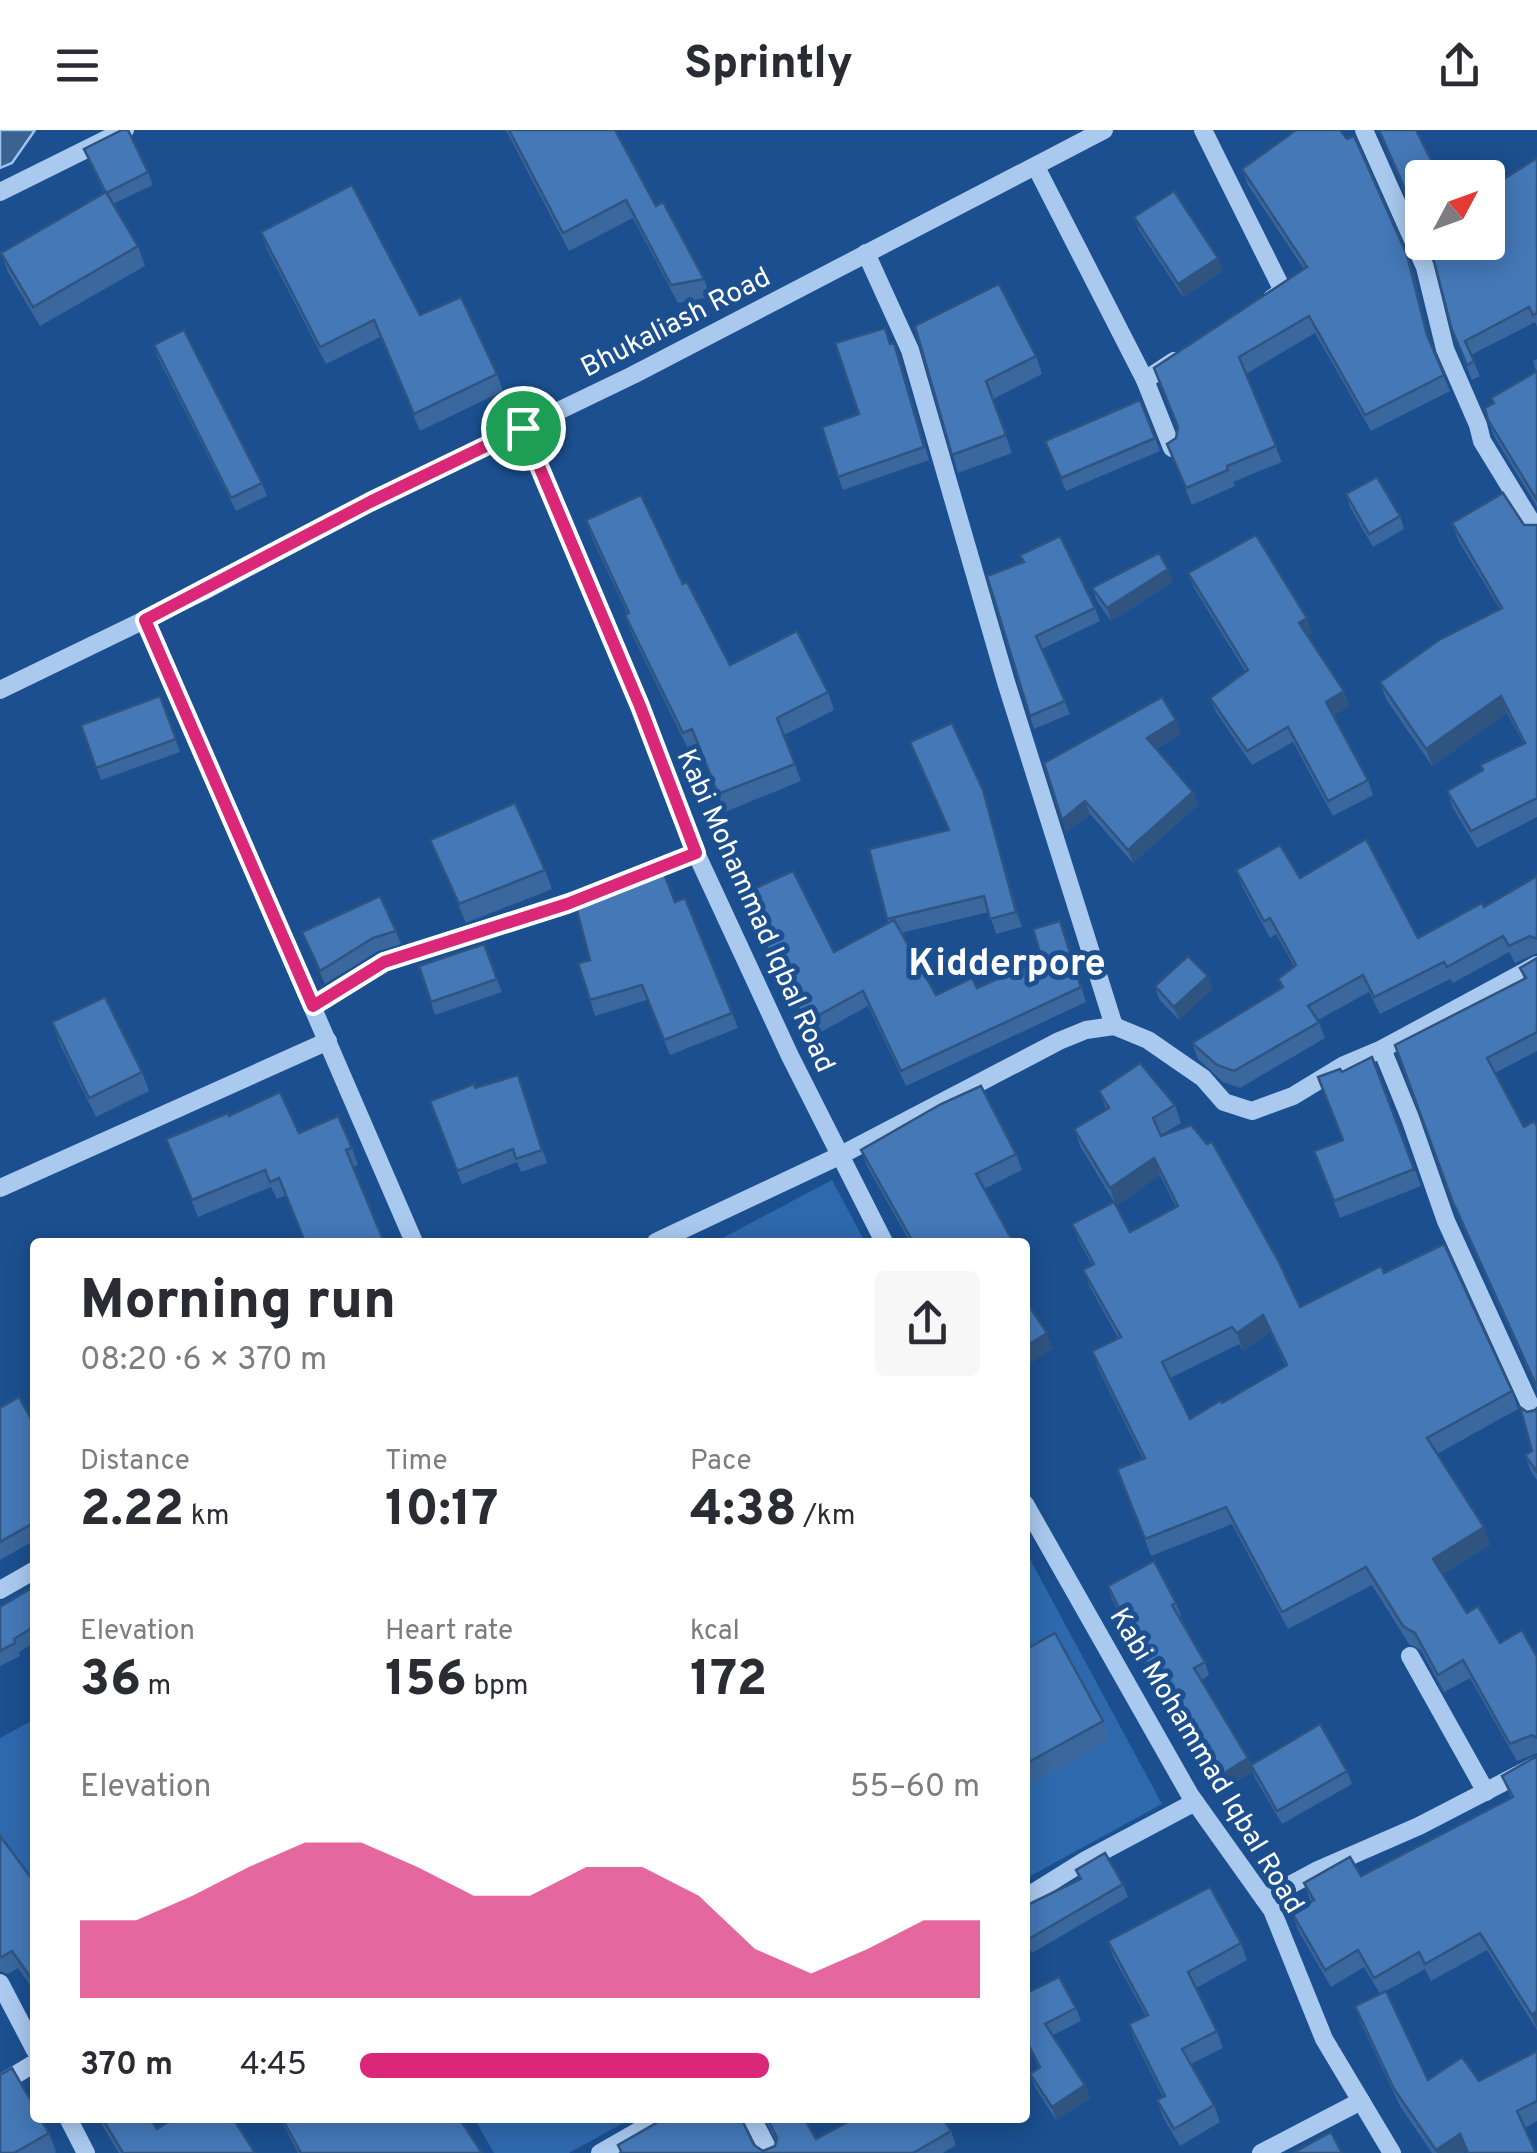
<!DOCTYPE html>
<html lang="en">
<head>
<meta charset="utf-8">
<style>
	:root { --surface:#fff; --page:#f7f7f7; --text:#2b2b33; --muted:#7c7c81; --accent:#db2777 }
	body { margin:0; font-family:Overpass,sans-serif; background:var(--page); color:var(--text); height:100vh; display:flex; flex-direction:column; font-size:38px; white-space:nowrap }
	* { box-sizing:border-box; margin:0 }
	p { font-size:32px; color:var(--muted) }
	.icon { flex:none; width:55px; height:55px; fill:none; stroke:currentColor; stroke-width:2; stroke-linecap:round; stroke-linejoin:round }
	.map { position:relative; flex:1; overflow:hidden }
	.sheet { position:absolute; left:30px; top:1108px; width:1000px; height:885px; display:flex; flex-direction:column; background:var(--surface); border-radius:10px; box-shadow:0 5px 25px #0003 }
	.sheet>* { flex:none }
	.needle { width:65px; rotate:49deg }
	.tools { position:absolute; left:1405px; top:30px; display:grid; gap:20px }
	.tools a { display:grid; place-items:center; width:100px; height:100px; border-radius:10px; background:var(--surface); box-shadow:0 5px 25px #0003; font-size:50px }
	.pin { position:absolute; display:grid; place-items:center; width:85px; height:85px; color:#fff; margin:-42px; border:5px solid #fff; border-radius:50%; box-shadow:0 2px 10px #0007 }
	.round { display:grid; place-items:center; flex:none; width:105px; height:105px; border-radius:10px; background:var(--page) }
	.headline { display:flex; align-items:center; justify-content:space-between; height:170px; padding:0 50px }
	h1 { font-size:55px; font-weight:800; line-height:75px }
	.metrics { display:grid; grid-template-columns:repeat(3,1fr); gap:15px; height:170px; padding:10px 50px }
	.metrics div { display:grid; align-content:center }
	.metrics b { font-size:50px; font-weight:800 }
	.metrics small { font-size:28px; font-weight:400 }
	.metrics p { font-size:28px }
	.chart { height:280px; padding:20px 50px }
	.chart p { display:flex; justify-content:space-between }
	.chart svg { width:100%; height:180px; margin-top:10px; fill:var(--accent); opacity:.7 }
	ul { padding:0 50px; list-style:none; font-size:32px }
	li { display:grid; grid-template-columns:160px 120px 1fr; align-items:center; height:75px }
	li i { height:25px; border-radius:12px; background:var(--accent) }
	header { display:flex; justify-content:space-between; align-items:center; height:130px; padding:0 50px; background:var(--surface); font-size:45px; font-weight:800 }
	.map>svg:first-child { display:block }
</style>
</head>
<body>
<header><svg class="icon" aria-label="menu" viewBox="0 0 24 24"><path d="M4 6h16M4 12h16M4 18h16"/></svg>Sprintly<svg class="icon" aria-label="share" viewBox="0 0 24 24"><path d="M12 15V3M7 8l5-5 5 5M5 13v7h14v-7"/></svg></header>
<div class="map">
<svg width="1537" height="2023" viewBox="0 0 1537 2023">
	<rect width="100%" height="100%" fill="#1b4f8f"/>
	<g fill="#2e69ad">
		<path d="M832 1050 865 1112H715Z"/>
		<path d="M1025 1420 1162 1674 1025 1749Z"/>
		<path d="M35 1589V1753L0 1708V1608Z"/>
		<path d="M474 1988H632L569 2023H494Z"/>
	</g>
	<path fill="#3c6290" stroke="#9cc4f0" stroke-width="2.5" d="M0 0H35L12 33 0 38Z"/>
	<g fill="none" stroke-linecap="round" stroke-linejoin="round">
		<g stroke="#a9c9ee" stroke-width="18">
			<path d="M1203 0 1283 161 1272 168"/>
			<path d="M1364 0 1425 137 1445 219 1478 295 1482 311 1537 401"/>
			<path d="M1036 37 1145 250 1172 318"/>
			<path d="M0 62 125 0"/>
			<path d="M866 123 910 220 1006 552 1114 896"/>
			<path d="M1145 250 1174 231"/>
			<path d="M523 298 640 576 696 723 790 926 884 1112"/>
			<path d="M145 490 414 1112"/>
			<path d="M0 560 202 462 370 372 633 245 1104 0"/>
			<path d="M640 745 696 723"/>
			<path d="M313 876 384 832 593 764"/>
			<path d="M1382 919 1410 988 1446 1091 1535 1286"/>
			<path d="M0 1058 328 911"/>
			<path d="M656 1112 839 1026 1059 911 1086 900 1114 896 1148 910 1203 948 1224 972 1252 981 1293 966 1344 935 1382 919 1537 835"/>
			<path d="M1025 1374 1190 1665 1272 1780 1324 1909 1392 2023"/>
			<path d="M0 1460 35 1440"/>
			<path d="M1410 1526 1486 1662"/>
			<path d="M1025 1768 1086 1730 1195 1672"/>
			<path d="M1264 1769 1318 1740 1419 1696 1537 1635"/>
			<path d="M0 1853 35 1920"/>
			<path d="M0 1954 35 1933"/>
			<path d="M68 1988 86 2023"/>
			<path d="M752 1988 770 2023"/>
			<path d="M600 2023 661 1988"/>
			<path d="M1261 2023 1361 1971"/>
		</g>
	</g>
	<g fill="#3a679d" fill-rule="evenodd">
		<path d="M506 0H615L656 76 704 149 710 167 678 173 633 88 569 121Z"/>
		<path d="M1379 0 1422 48V101L1383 11Z"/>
		<path d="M84 19 148 42 153 55 113 74 138 116 145 136 40 196 8 142 1 123 104 63Z"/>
		<path d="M1537 28V197L1535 192 1471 225 1480 246 1472 250 1452 200 1433 124 1428 112H1488L1499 52Z"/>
		<path d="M1242 39 1407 125 1413 141 1431 216 1450 261 1371 301 1315 203 1246 244 1282 332 1233 352 1235 356 1192 375 1167 314 1176 308 1304 139 1248 55Z"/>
		<path d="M1134 87 1218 128 1223 141 1183 167 1139 100Z"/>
		<path d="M261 102 420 185 497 244 503 261 420 301 380 207 326 234 267 119Z"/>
		<path d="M915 196 1036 226 1042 244 993 269 1012 323 958 343Z"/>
		<path d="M891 214 899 226 929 330 843 360 838 347 859 284Z"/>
		<path d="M154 215 262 353 267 366 236 381 158 228Z"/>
		<path d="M1537 229V377L1494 306 1488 290 1493 274 1491 268 1536 241 1533 231Z"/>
		<path d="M1140 270 1160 321 1066 361 1045 311Z"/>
		<path d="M1346 364 1400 386 1404 399 1373 417 1350 377Z"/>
		<path d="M586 390 683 454 730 535 828 562 834 580 784 605 801 651 725 682 698 617 689 621 631 502 625 485 627 483 592 408Z"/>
		<path d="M1452 393 1537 395V687L1477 718 1453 678 1447 661 1524 614 1507 583 1432 636 1386 569 1380 552 1500 479 1458 410Z"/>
		<path d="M1023 432 1095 478 1100 491 1042 519 1070 584 1034 599 1030 586Z"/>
		<path d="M1188 443 1312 503 1308 506 1344 561 1349 576 1333 586 1368 650 1373 665 1333 686 1293 612 1252 635 1216 582 1210 568 1245 541 1194 458Z"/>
		<path d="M1173 452 1111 491 1097 471 1092 458Z"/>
		<path d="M160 566 180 622 101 650 81 595Z"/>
		<path d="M1181 603 1156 619 1193 662 1198 675 1133 733 1090 684 1066 702 1044 633Z"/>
		<path d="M910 612 988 676 1022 797 996 804 989 782 901 803 936 865 977 858 1042 829 1066 806 1086 872 906 956 868 876 812 907 766 818 760 804 762 803 745 763 834 822 888 793 869 719 948 700Z"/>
		<path d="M430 710 545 740 552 759 466 793Z"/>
		<path d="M1236 740 1300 748 1418 808 1484 777 1537 746V823L1515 833 1509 822 1453 853 1450 849 1380 884 1369 862 1318 890 1325 908 1240 958 1223 952 1198 929 1192 913 1281 858 1278 849 1294 836 1276 804 1270 808 1242 756Z"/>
		<path d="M675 772 732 883 738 898 670 925 647 870 595 886 590 870V830Z"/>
		<path d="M396 801 401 814 378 821 325 854 302 802Z"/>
		<path d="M484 814 502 862 435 885 419 836Z"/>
		<path d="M1537 828V921L1495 943 1524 997 1537 996V1260L1458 1086 1395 915 1524 849 1520 838Z"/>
		<path d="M1208 846 1212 859 1179 890 1159 869 1155 856Z"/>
		<path d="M52 892 142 942 149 961 96 987 59 912Z"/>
		<path d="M1372 927 1421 1056 1340 1088 1314 1021 1342 1010Z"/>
		<path d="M518 945 547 1033 521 1042 517 1032 462 1054 430 971Z"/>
		<path d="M1099 961 1175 975 1181 993 1161 1005 1300 1177 1384 1143 1512 1261 1518 1279 1437 1324 1484 1397 1490 1415 1443 1444 1467 1483 1500 1513 1537 1527V1623L1517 1631 1470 1548 1444 1562 1421 1520 1409 1514 1372 1455 1288 1499 1232 1394 1151 1426 1117 1339 1143 1329 1098 1238 1092 1221 1118 1208 1090 1157 1083 1140 1092 1135 1079 1111 1072 1094 1114 1072 1080 1016 1074 999 1106 979ZM1160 1045 1176 1077 1130 1102 1116 1076ZM1270 1202 1285 1235 1222 1273 1190 1289 1170 1248 1239 1214 1243 1221Z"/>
		<path d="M229 986 299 1003 352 1018 358 1035 277 1069 271 1057 198 1087 166 1009Z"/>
		<path d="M861 1020 1016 1024 1022 1040 984 1059 1013 1112H910L867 1036Z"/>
		<path d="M0 1278 35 1296V1410L0 1430Z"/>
		<path d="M1537 1278V1350L1531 1342 1525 1325 1532 1321 1527 1282 1535 1280Z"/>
		<path d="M35 1456V1512L19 1522 20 1526 0 1536V1477Z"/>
		<path d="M1108 1456 1176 1473 1181 1486 1179 1487 1205 1532 1209 1545 1201 1550 1248 1628 1253 1641 1220 1662 1169 1580 1112 1469Z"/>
		<path d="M1025 1520 1103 1591 1110 1610 1031 1654 1025 1643Z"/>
		<path d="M1537 1626V1900L1487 1820 1431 1851 1425 1839 1386 1861 1428 1950 1479 1951 1537 1921V1991L1525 1998 1536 2023H1467L1466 2021 1463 2023H1432L1400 1976 1361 1893 1355 1876 1380 1864 1364 1837 1331 1857 1298 1800 1292 1783 1311 1772 1304 1753 1361 1746 1511 1668 1502 1646Z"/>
		<path d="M1251 1635 1347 1641 1352 1654 1282 1694 1255 1648Z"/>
		<path d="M0 1706 35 1753V1862L18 1838 8 1844 0 1841Z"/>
		<path d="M1076 1740 1123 1754 1128 1767 1032 1823 1025 1810V1776L1080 1750Z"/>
		<path d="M1108 1811 1241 1813 1247 1830 1196 1858 1217 1901 1223 1918 1191 1934 1214 1975 1220 1992 1180 2016 1163 1987 1157 1970 1163 1967 1135 1911 1129 1894 1146 1886 1114 1828Z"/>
		<path d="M1025 1864 1076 1878 1081 1891 1053 1905 1085 1955 1090 1968 1056 1990 1035 1957 1030 1944 1039 1938 1025 1911Z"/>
		<path d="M98 1988H150L157 1999 255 2023H119Z"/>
		<path d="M280 1988H468L462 1992 482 2023H298Z"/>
		<path d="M764 1988H804L816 2009 951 2001 956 2015 943 2023H620L618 2015H754L763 2021 775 2016 776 2011Z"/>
		<path d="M49 2003 56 2022 55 2023H0Z"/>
	</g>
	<g fill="#305480">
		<path d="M1407 125 1413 141 1433 222 1427 205Z"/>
		<path d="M1218 128 1223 141 1183 167 1178 154Z"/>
		<path d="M1168 439 1173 452 1111 491 1107 478Z"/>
		<path d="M1307 488 1312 503 1305 508 1299 493Z"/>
		<path d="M1344 561 1349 576 1332 587 1326 572Z"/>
		<path d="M1501 566 1507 583 1432 636 1426 619Z"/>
		<path d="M1176 590 1181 603 1152 621 1147 608Z"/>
		<path d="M983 660 988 676 1022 797 1016 782Z"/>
		<path d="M1193 662 1198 675 1133 733 1128 720Z"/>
		<path d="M1085 671 1090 684 1066 702 1062 690Z"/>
		<path d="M1208 846 1212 859 1179 890 1174 877Z"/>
		<path d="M1154 1028 1160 1045 1116 1076 1110 1058Z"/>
		<path d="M1263 1185 1270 1202 1243 1221 1237 1203Z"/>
		<path d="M1047 1203 1053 1219 1025 1237V1217Z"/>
		<path d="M1484 1397 1490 1415 1439 1446 1433 1429Z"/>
		<path d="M1248 1628 1253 1641 1220 1662 1215 1649Z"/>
		<path d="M1537 1881V1899L1532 1885Z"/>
		<path d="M1085 1955 1090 1968 1056 1990 1052 1977Z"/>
		<path d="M1460 2004 1466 2021 1463 2023H1437L1436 2020Z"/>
	</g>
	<g fill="#4478b7" stroke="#305480" stroke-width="2.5" fill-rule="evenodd">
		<path d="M122 0H128L148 42 106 63 84 19Z"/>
		<path d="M509 0H615L656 76 663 72 704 149 671 155 626 70 563 103Z"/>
		<path d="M1296 0H1340L1347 9 1354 6 1407 125 1427 205 1444 245 1365 285 1309 186 1239 227 1276 316 1227 336 1228 340 1186 358 1167 314 1176 308 1178 297 1154 238 1307 137 1242 39Z"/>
		<path d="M1379 0H1416L1440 48H1422V98Z"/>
		<path d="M1537 28V183L1533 185 1529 177 1465 211 1474 231 1467 235 1452 200 1429 112H1488V48H1461L1490 33 1499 52Z"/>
		<path d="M352 55 420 185 461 167 497 244 414 284 374 190 320 217 261 102Z"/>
		<path d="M1174 61 1218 128 1178 154 1134 87Z"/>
		<path d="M106 62 138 116 33 177 1 123Z"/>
		<path d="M999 154 1036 226 986 251 1006 305 952 325 915 196Z"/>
		<path d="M885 198 890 214 894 213 924 317 838 347 822 297 859 284 835 213Z"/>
		<path d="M184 200 262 353 231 368 154 215Z"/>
		<path d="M1537 241V370L1488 290 1485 278 1494 273 1491 268Z"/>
		<path d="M1140 270 1155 308 1061 348 1045 311Z"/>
		<path d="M1377 347 1400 386 1369 404 1346 364Z"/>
		<path d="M1503 363 1524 395H1537V668L1471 701 1447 661 1483 640 1480 635 1525 613 1501 566 1426 619 1380 552 1439 510 1502 478 1452 393Z"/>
		<path d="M641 365 683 454 687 452 730 535 797 501 828 562 777 588 795 634 718 664 692 599 683 603 625 485 629 483 586 390Z"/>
		<path d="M1256 405 1307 488 1299 493 1344 561 1326 572 1368 650 1328 671 1288 597 1247 621 1210 568 1248 540 1188 443Z"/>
		<path d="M1060 406 1095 478 1036 506 1065 571 1030 586 987 446 1024 432 1020 425Z"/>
		<path d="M1159 423 1168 439 1107 478 1092 458Z"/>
		<path d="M160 566 176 609 96 638 81 595Z"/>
		<path d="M1162 567 1176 590 1147 608 1193 662 1128 720 1085 671 1062 690 1044 633Z"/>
		<path d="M952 593 983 660 1016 782 990 789 984 766 887 789 869 719 949 700 910 612Z"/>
		<path d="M515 673 545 740 459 774 430 710Z"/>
		<path d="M1366 709 1418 808 1482 773 1484 777 1537 746V809L1530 806 1509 816 1503 806 1447 837 1444 832 1374 867 1363 845 1308 876 1319 892 1234 941 1217 935 1192 913 1283 857 1278 849 1296 835 1270 788 1264 791 1236 740 1280 715 1300 748Z"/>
		<path d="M660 733 675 772 685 768 732 883 664 910 642 855 590 870 578 833 590 830 574 769Z"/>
		<path d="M793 741 834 822 894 790 936 865 972 848 977 858 1042 829 1033 799 1060 791 1081 857 901 941 863 861 806 892 760 804 763 803 745 763Z"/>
		<path d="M380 766 396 801 373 808 320 841 302 802Z"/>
		<path d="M484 814 497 849 431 872 419 836Z"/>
		<path d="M1188 826 1208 846 1174 877 1155 856Z"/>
		<path d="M1537 828V902L1487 928 1524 997 1534 991 1537 996V1257L1452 1070 1395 915 1526 848 1520 838Z"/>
		<path d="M105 867 142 942 89 968 52 892Z"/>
		<path d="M1372 927 1414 1039 1334 1071 1314 1021 1343 1010 1318 947 1340 939 1342 942Z"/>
		<path d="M1140 933 1175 975 1153 988 1161 1006 1191 995 1207 1014 1212 1012 1279 1132 1300 1177 1381 1136 1384 1143 1444 1114 1512 1261 1427 1308 1484 1397 1433 1429 1467 1483 1478 1476 1500 1513 1522 1500 1537 1527V1608L1532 1605 1510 1614 1463 1530 1438 1545 1415 1503 1403 1496 1366 1437 1282 1482 1226 1377 1145 1409 1117 1339 1145 1328 1092 1221 1121 1207 1083 1140 1094 1134 1072 1094 1114 1072 1130 1102 1178 1076 1154 1028 1110 1058 1074 999 1109 978 1099 961ZM1263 1185 1287 1235 1222 1273 1221 1270 1190 1289 1162 1232 1232 1197 1237 1203Z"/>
		<path d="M518 945 542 1020 516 1029 513 1019 457 1041 430 971 474 954 475 958Z"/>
		<path d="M981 956 1016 1024 976 1044 1013 1112H913L861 1020 941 974Z"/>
		<path d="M280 962 299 1003 338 986 352 1018 346 1020 384 1112H305L279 1048 270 1052 265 1040 192 1070 166 1009 228 983 229 986Z"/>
		<path d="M1025 1170 1047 1203 1025 1217Z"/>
		<path d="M19 1267 35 1296V1392L0 1412V1278Z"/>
		<path d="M1520 1277 1527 1282 1535 1280 1537 1278V1342L1525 1325 1532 1321Z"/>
		<path d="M1154 1431 1176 1473 1172 1475 1205 1532 1194 1538 1248 1628 1215 1649 1164 1567 1108 1456Z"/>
		<path d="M35 1456V1496L14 1509 15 1513 0 1521V1477Z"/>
		<path d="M1055 1503 1103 1591 1025 1634V1520Z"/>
		<path d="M1320 1594 1347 1641 1277 1681 1251 1635Z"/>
		<path d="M1537 1626V1881L1532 1885 1480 1803 1425 1834 1419 1822 1374 1848 1358 1820 1325 1840 1292 1783 1314 1770 1304 1753 1350 1727 1361 1746 1513 1667 1502 1646Z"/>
		<path d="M0 1706 35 1753V1854L12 1821 2 1827 0 1826Z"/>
		<path d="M1105 1723 1123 1754 1027 1810 1025 1806V1776L1081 1749 1076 1740Z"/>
		<path d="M1210 1757 1241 1813 1188 1842 1217 1901 1182 1919 1214 1975 1174 1999 1157 1970 1165 1966 1129 1894 1148 1885 1108 1811Z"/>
		<path d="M1059 1847 1076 1878 1045 1894 1085 1955 1052 1977 1030 1944 1040 1937 1025 1908V1864Z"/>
		<path d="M1386 1861 1428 1950 1462 1927 1479 1951 1537 1921V1971L1517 1981 1536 2023H1468L1460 2004 1436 2020 1394 1959 1355 1876Z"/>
		<path d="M12 1938 35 1978V1988H40L49 2003 14 2023H0V1945Z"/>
		<path d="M102 1988H150L157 1999 174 1988H233L255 2023H123Z"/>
		<path d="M282 1988H459L482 2023H301Z"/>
		<path d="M665 1988H741L754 2015 763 2021 775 2016 777 2008 767 1988H804L816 2009 855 1988H943L951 2001 913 2023H622L618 2015Z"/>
		<path d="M1331 2002 1342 2023H1293Z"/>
	</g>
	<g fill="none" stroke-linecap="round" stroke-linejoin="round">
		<defs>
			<path id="route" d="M523 298 640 576 696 723 567 774 384 832 313 876 145 490 370 372Z"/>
		</defs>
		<use href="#route" stroke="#fff" stroke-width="20"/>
		<use href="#route" stroke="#db2777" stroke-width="12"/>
	</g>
	<g text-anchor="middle" stroke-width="10" stroke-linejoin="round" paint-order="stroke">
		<g font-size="28" fill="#fff" stroke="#1b4f8f">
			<text transform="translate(675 191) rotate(-27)" y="10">Bhukaliash Road</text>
			<text transform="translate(757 780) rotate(66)" y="10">Kabi Mohammad Iqbal Road</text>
			<text transform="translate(1208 1630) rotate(59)" y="10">Kabi Mohammad Iqbal Road</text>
		</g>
		<g font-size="38" font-weight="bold" fill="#fff" stroke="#1b4f8f">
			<text x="1007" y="845">Kidderpore</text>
		</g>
	</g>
</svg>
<div class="tools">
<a><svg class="needle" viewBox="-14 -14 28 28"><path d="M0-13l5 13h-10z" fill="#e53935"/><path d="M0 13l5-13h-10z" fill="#7c7c81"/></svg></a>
</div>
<div class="pin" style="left:523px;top:298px;background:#1e9e55"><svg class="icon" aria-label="arrive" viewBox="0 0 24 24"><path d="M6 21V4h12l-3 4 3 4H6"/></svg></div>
<section class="sheet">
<div class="headline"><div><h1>Morning run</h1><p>08:20 · 6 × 370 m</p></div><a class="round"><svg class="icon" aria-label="share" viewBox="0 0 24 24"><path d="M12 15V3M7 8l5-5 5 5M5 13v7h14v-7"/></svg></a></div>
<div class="metrics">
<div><p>Distance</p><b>2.22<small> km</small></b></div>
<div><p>Time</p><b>10:17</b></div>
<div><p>Pace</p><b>4:38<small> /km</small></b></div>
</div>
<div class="metrics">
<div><p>Elevation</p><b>36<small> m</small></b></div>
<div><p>Heart rate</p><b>156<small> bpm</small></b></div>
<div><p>kcal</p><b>172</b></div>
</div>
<div class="chart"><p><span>Elevation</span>55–60 m</p>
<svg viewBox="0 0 160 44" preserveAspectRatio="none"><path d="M0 44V25L10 25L20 19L30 12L40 6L50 6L60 12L70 19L80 19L90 12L100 12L110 19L120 32L130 38L140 32L150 25L160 25V44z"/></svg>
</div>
<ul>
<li><b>370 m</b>4:45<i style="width:66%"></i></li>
</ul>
</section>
</div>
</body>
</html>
